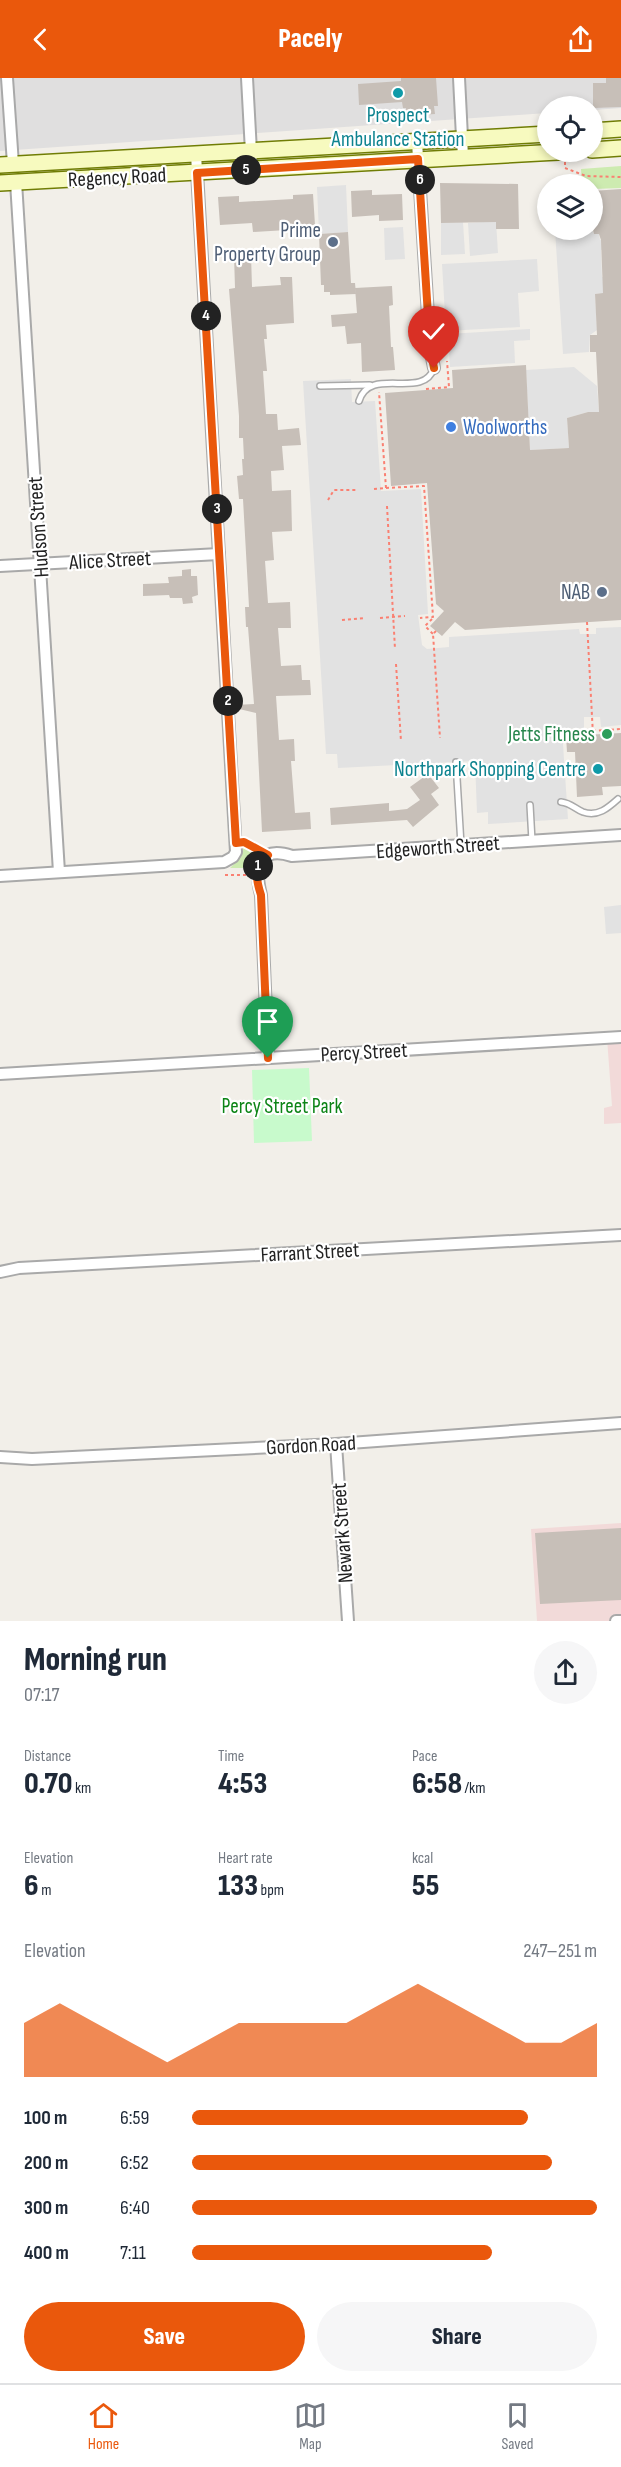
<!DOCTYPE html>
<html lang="en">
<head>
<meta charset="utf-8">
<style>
	:root { --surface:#fff; --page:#f6f6f7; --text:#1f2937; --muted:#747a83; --line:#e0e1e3; --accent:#ea580c }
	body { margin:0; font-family:"Sofia Sans Condensed",sans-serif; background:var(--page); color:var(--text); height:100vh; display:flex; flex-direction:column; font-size:22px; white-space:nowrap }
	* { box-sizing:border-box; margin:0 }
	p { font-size:20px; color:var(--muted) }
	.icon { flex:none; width:33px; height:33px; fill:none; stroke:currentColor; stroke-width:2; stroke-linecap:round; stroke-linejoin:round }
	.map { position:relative; height:1543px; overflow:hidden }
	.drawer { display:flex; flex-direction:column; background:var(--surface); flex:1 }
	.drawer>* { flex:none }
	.tools { position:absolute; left:537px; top:18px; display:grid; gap:12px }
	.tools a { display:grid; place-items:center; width:66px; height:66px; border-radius:50%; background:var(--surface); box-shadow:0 3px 9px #0003; font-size:30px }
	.pin { position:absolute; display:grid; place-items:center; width:51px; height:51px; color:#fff; margin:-62px -26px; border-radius:50% 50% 50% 0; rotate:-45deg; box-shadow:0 0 6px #0007 }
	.pin .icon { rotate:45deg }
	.km { position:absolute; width:30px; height:30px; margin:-15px; border-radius:50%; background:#222; color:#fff; font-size:16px; line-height:30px; text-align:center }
	.round { display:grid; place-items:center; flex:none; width:63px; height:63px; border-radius:32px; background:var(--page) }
	.summary { display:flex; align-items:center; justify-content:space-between; height:102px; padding:0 24px }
	h1 { font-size:33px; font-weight:800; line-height:45px }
	.stats { display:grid; grid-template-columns:repeat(3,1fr); gap:9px; height:102px; padding:6px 24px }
	.stats div { display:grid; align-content:center }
	.stats b { font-size:30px; font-weight:800 }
	.stats small { font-size:16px; font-weight:400 }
	.stats p { font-size:16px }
	.chart { height:168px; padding:12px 24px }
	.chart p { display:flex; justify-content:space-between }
	.chart svg { width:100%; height:108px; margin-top:6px; fill:var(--accent); opacity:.7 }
	.primary-button { display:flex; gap:12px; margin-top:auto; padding:12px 24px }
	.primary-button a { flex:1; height:69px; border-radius:36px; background:var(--accent); color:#fff; font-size:24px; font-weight:800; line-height:69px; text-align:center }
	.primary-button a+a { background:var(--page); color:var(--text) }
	ul { padding:0 24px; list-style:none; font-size:20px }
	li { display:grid; grid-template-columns:96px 72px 1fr; align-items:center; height:45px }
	li i { height:15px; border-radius:8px; background:var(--accent) }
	header { display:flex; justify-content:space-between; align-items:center; height:78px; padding:0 24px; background:var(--accent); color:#fff; font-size:27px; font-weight:800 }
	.dock { display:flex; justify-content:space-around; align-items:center; height:84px; border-top:2px solid var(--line); background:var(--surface); font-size:16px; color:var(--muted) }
	.dock a { display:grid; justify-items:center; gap:3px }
	.dock .selected { color:var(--accent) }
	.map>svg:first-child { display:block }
</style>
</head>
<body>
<header><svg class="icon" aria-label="back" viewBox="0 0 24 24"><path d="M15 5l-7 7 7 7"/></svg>Pacely<svg class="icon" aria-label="share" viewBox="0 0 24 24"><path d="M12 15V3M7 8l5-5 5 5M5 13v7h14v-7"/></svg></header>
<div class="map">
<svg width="621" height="1543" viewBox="0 0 621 1543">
	<rect width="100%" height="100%" fill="#f2efe9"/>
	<path fill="#e0dfdf" d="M0 0H621V30L593 32 592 28H548L547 35 0 73Z"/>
	<g fill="#f2dad9">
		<path d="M621 959V1045L604 1046V1030L612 1028 607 960Z"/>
		<path d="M621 1445V1543H537L531 1451Z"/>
	</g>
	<g fill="#cdebb0">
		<path d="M621 88V110L593 111 592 106H582L581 91Z"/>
		<path d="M244 766 253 774 262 776 254 784 252 794 246 790H230L241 779Z"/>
	</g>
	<path fill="#c8facc" d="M309 990 312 1063 254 1065 252 992Z"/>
	<g fill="#e2e2e2">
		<path d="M346 107 348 154 319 156 317 109Z"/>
		<path d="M496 143 498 175 470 178 468 145Z"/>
		<path d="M463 144 465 176 441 177V145Z"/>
		<path d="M403 149 405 181 385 182 384 150Z"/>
		<path d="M555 152H592L594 156H599L600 162H613L614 170 601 172 602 199H618L619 214 595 216 597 252 590 257 589 274 563 276Z"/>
		<path d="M537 181 539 213 518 215 520 249 446 253 442 186Z"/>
		<path d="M530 251V262L514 263 515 285 450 289 448 256Z"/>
		<path d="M574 289 597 308 599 334H588L567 340 569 370 530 372 526 292Z"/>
		<path d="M351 301 352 324 375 323 381 413 421 411 428 536 418 537 422 567 427 571 449 569V559L579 551 580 556H596V550L621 549V647L601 649 600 639H584V650L562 651 568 741 488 746V734L477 735 475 683 338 690 337 676H326L303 303Z"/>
		<path d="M621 827V855L606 856 604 829Z"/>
	</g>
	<g fill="#c7bfb8">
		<path d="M401 0H436L438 28H434L435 36 407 38 406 30H403L402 24 359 27 358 6 401 3Z"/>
		<path d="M606 0H621V29L593 30V5H606Z"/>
		<path d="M440 105 518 106 519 151H496V144L441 145Z"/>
		<path d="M621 111V542L465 552 455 544 442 558 430 548 444 533 436 526 427 405 391 408 385 315 453 310 452 292 526 287 530 372 569 370 567 340 588 334H599L596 274H590V257H597L595 216 603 215 601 162 599 156H594L592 148V113Z"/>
		<path d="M372 112V117L402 116 403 142 379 143V137L352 139 351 113Z"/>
		<path d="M313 116 315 147 287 149V152L253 154 252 145 220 147 218 119 239 118V124L293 121V117Z"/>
		<path d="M348 154 351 205H355L356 216 330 217V214H324V207H321L319 156Z"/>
		<path d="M234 177H251L252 209 281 207 280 199H292L294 245 266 247 267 261H264L267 293H263L266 336H277L278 352 299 350 301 367 282 368 284 392 271 393 272 413 291 412 292 453 272 454 274 482 265 483 268 525 290 524 291 550H278L281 588 301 587 302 602H310L311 617 276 618 279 662 294 661 295 683H291L295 735 310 734 311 751 262 754 256 635 235 630V627L254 626 248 549H246L245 529H249L243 421H239L237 398 243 397 242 381H244L243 360H239V338L229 211 235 210Z"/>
		<path d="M392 208 393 227 389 228 391 269H393L395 292 362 294 361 265 347 266 345 248 332 249 331 237 357 235 355 210Z"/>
		<path d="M191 491V498H197L198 517 192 519 193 525 183 526 182 520H170L169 517 143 518V506L169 505 168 499 182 498V492Z"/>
		<path d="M621 655V708L602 709 603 717 577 719 575 674H567L566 658Z"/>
		<path d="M428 696 439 710 431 716 439 727 413 749 407 742 331 747 330 730 389 725V733L407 731 420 722 410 709Z"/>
		<path d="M621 1450V1522L540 1526 535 1455Z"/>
	</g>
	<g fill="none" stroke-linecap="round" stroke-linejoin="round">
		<defs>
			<g id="service">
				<path d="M320 308 370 307"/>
				<path d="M359 323C370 287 423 323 434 290"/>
				<path d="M456 684 461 767"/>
				<path d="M561 724C571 725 575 731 583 734 598 739 608 730 618 721"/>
				<path d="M530 727 532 763"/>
			</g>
			<g id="minor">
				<path d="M7 0 13 86"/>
				<path d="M247 0 252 92"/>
				<path d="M459 0 463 79"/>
				<path d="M417 64 430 269 434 290"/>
				<path d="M16 104 59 794"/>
				<path d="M0 488 219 476"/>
				<path d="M0 798 224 784 233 779 236 774 196 76"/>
				<path d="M268 980 261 817C254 790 259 767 292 778L621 757"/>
				<path d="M0 996 621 959"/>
				<path d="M0 1194 19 1190 621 1157"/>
				<path d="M336 1366 348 1543"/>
				<path d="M0 1379 32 1381 336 1366 621 1345"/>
				<path d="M616 1543H621"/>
			</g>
			<g id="secondary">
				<path d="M592 53 621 51"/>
				<path d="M592 72 621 70"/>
				<path d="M0 87 548 56"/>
				<path d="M0 105 558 74"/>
			</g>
		</defs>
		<use href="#service" stroke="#a9a9a9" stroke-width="8"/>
		<use href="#minor" stroke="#a9a9a9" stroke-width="14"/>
		<use href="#secondary" stroke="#707d05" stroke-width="18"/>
		<g stroke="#fa8072" stroke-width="2" stroke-dasharray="3 3" stroke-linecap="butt">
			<path d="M565 84V90L586 98 621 99"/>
			<path d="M426 311 449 309 447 283"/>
			<path d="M386 410 424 408 433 539 420 540"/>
			<path d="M374 411 386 410 379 314"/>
			<path d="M328 422 334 412H356"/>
			<path d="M387 428 395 571"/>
			<path d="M380 540 405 538"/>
			<path d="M432 541 425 548 433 556"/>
			<path d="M342 542 365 540"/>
			<path d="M587 544 593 657"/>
			<path d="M436 553 433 556 440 660"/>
			<path d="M396 586 401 663"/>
			<path d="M557 655 621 651"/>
			<path d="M247 766 258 771"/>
			<path d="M225 797H248"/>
		</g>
		<use href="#service" stroke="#fff" stroke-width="5"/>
		<use href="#minor" stroke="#fff" stroke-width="10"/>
		<use href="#secondary" stroke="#f7fabf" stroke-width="15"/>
	</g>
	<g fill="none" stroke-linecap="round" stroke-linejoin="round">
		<defs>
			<path id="route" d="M268 980 261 817C256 802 253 786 268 777L244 764 236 765 197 95 418 81 430 269 434 290"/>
		</defs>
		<use href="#route" stroke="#fff" stroke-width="12"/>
		<use href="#route" stroke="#ea580c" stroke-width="8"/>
	</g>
	<g fill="#0f9aa8" stroke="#fff" stroke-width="2">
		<circle cx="398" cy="15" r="6"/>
		<circle cx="598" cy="691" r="6"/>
	</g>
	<g fill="#5c6f8a" stroke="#fff" stroke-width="2">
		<circle cx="333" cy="164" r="6"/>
		<circle cx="602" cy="514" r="6"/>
	</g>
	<circle fill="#3f7fe0" stroke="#fff" stroke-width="2" cx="451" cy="349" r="6"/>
	<circle fill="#2e9e5b" stroke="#fff" stroke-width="2" cx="607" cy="656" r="6"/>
	<g text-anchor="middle" stroke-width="4.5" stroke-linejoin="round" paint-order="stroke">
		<g font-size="21" fill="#0d838f" stroke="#fff">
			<text x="398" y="44">Prospect<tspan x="398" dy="24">Ambulance Station</tspan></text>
			<text x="586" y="698" text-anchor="end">Northpark Shopping Centre</text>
		</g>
		<g font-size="21" fill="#222" stroke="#fff">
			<text transform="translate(117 99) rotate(-3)" y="7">Regency Road</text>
			<text transform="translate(38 449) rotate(-94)" y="7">Hudson Street</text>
			<text transform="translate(110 482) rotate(-3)" y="7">Alice Street</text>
			<text transform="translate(438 769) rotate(-4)" y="7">Edgeworth Street</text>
			<text transform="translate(364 974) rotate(-3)" y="7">Percy Street</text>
			<text transform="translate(310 1174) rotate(-3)" y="7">Farrant Street</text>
			<text transform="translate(311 1367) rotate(-3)" y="7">Gordon Road</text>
			<text transform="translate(342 1455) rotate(-94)" y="7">Newark Street</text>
		</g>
		<g font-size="21" fill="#4e5e75" stroke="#fff" text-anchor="end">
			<text x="321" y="159">Prime<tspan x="321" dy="24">Property Group</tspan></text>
			<text x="590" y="521">NAB</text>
		</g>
		<g font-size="21" fill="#366cbe" stroke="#fff" text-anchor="start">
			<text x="463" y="356">Woolworths</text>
		</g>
		<g font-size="21" fill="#27864d" stroke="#fff" text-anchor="end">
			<text x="595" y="663">Jetts Fitness</text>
		</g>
		<g font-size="21" fill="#0c8416" stroke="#fff">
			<text x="282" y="1035">Percy Street Park</text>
		</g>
	</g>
</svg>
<div class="tools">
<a><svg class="icon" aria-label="locate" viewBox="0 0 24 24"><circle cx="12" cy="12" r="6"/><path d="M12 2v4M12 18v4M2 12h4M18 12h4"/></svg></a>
<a><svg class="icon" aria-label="layers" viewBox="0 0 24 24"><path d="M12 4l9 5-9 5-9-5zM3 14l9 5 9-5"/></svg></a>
</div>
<div class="pin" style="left:268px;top:980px;background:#1e9e55"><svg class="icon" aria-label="arrive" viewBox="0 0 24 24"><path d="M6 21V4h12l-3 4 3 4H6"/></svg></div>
<div class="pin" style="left:434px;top:290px;background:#d93025"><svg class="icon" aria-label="check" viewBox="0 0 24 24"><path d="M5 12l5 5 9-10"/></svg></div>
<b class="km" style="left:258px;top:788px">1</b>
<b class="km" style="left:228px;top:623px">2</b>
<b class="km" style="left:217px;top:431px">3</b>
<b class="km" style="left:206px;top:238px">4</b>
<b class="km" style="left:246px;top:92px">5</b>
<b class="km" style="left:420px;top:102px">6</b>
</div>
<section class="drawer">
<div class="summary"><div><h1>Morning run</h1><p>07:17</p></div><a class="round"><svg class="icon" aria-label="share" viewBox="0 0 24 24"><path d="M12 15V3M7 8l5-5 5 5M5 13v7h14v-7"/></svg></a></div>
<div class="stats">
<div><p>Distance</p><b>0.70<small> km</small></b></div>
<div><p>Time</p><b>4:53</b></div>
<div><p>Pace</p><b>6:58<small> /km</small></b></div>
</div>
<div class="stats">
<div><p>Elevation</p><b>6<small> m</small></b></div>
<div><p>Heart rate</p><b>133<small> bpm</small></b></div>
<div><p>kcal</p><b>55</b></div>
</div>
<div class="chart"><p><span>Elevation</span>247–251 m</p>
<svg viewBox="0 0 160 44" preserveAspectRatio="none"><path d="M0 44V22L10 14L20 22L30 30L40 38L50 30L60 22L70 22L80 22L90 22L100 14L110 6L120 14L130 22L140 30L150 30L160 22V44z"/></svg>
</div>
<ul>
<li><b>100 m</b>6:59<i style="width:83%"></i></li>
<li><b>200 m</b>6:52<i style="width:89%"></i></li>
<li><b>300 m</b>6:40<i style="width:100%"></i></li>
<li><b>400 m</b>7:11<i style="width:74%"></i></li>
</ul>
<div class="primary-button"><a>Save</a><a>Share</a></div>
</section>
<nav class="dock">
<a class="selected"><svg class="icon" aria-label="home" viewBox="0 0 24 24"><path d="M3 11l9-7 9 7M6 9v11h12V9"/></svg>Home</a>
<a><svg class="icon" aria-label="map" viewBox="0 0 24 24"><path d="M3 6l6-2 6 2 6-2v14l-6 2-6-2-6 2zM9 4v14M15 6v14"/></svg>Map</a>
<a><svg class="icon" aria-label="saved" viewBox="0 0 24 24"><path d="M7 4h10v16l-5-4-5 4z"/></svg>Saved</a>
</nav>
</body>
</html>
